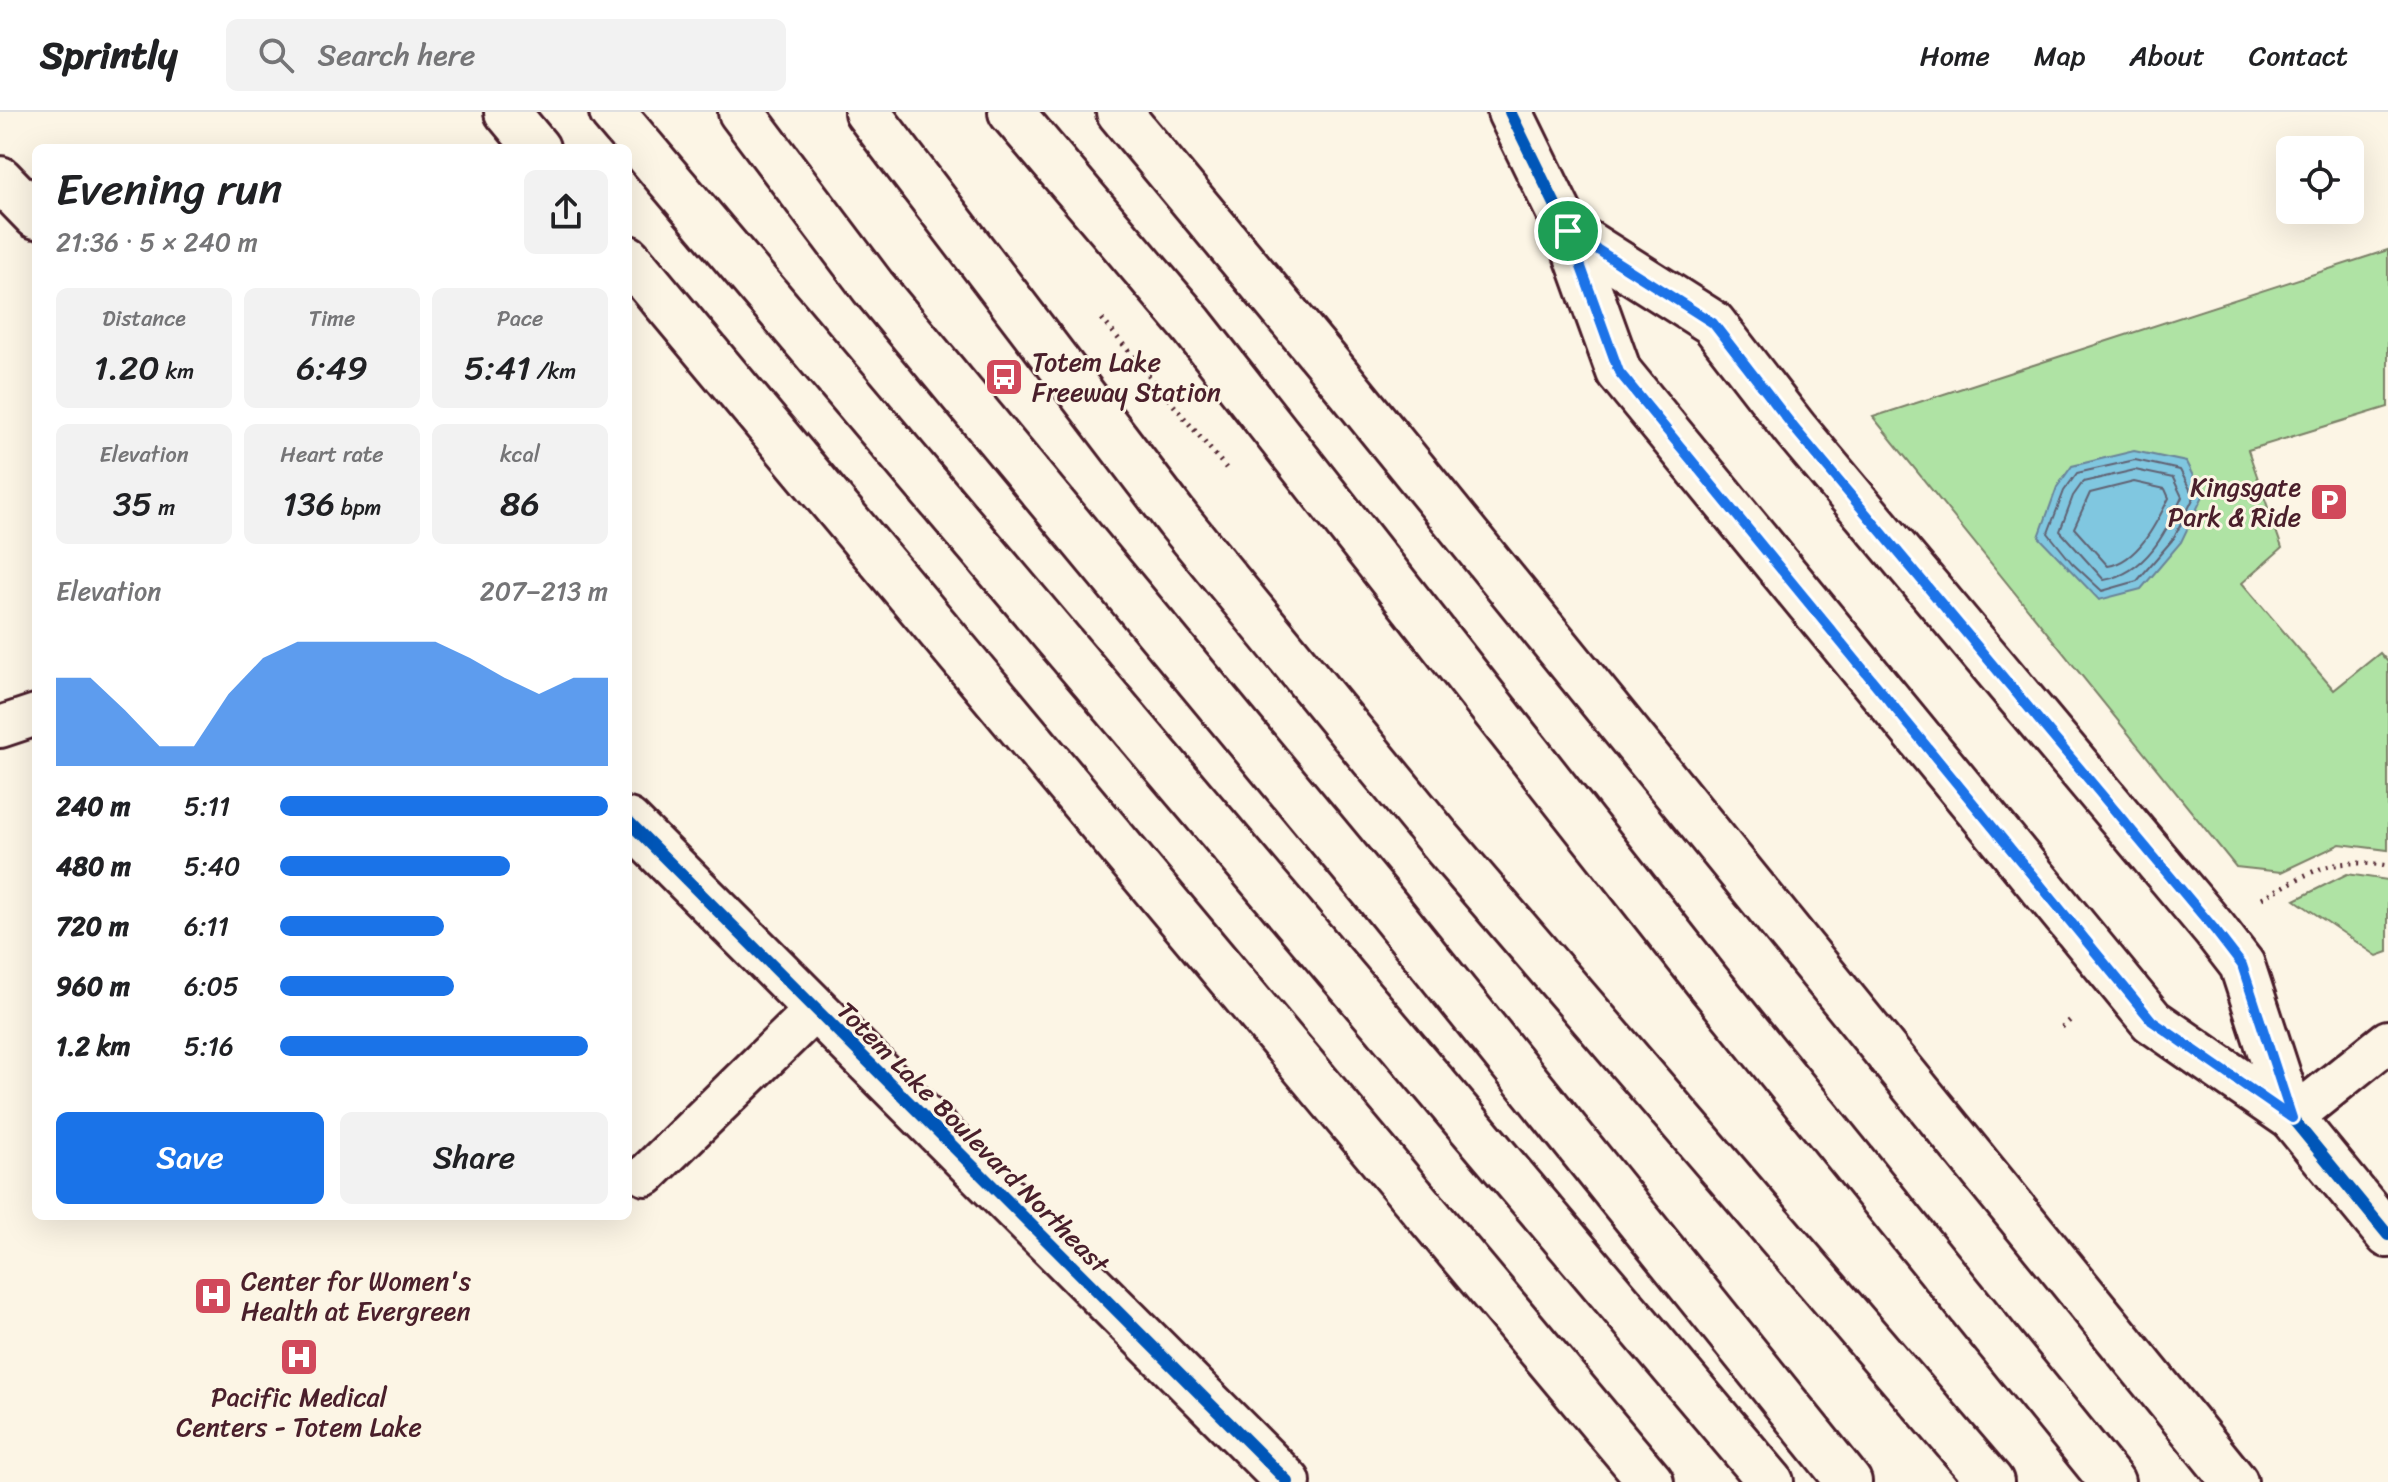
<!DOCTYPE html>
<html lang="en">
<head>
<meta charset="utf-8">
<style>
	:root { --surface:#fff; --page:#f2f2f2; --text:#202124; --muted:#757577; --line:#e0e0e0; --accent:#1a73e8 }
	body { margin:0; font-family:Sriracha,sans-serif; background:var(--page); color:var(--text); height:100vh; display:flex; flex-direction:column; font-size:30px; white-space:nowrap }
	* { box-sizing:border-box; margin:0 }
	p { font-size:26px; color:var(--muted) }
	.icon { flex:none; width:44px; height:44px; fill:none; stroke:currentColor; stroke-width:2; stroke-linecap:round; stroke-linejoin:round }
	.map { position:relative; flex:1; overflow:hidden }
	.sheet { position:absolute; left:32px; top:32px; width:600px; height:1076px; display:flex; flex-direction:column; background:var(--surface); border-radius:12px; box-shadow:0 8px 32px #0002 }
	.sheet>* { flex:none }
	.fabs { position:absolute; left:2276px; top:24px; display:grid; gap:16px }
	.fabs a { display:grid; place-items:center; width:88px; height:88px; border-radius:12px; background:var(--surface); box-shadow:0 8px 32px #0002; font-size:40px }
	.pin { position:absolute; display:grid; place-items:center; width:68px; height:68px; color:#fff; margin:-34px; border:4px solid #fff; border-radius:50%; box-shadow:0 2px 8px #0007 }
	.round { display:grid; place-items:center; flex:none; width:84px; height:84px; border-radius:12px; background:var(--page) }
	.headline { display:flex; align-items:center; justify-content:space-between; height:136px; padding:0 24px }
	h1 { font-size:44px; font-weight:600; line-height:60px }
	.figures { display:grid; grid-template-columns:repeat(3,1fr); gap:12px; height:136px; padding:8px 24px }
	.figures div { display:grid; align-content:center; border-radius:12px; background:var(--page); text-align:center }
	.figures b { font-size:34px; font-weight:600 }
	.figures small { font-size:22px; font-weight:400 }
	.figures p { font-size:22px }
	.chart { height:224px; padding:16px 24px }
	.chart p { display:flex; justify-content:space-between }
	.chart svg { width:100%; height:144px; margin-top:8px; fill:var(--accent); opacity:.7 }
	.primary-button { display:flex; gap:16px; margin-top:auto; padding:16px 24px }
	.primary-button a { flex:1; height:92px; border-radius:12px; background:var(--accent); color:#fff; font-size:32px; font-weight:600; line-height:92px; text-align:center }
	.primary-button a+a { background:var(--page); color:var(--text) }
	ul { padding:0 24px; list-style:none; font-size:26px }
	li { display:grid; grid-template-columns:128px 96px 1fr; align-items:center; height:60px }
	li i { height:20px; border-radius:10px; background:var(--accent) }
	header { display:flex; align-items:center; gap:48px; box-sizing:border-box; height:112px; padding:0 40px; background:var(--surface); border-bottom:2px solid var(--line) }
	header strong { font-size:38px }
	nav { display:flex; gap:44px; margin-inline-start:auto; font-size:28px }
	.search { width:560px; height:72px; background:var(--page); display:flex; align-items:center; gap:20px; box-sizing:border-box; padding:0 28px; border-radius:12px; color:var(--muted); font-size:30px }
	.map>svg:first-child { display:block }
</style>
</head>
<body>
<header>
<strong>Sprintly</strong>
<div class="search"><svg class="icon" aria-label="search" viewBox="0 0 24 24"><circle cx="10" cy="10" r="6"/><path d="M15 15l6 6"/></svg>Search here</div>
<nav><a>Home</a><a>Map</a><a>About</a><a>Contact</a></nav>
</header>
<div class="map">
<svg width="2388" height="1370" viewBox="0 0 2388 1370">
	<rect width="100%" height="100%" fill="#fcf5e5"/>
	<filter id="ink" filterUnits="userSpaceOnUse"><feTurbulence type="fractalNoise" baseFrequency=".0125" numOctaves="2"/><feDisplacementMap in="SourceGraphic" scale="16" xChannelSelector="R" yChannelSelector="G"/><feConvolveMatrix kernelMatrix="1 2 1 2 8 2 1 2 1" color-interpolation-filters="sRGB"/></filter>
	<g filter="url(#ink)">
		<g fill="#afe3a4" stroke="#7c8168" stroke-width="2">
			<path d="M2388 138V295L2248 338 2282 436 2242 471 2334 578 2380 541 2388 550V738L2340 732 2281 760 2236 755 1873 305Z"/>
			<path d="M2347 762 2388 768V840L2377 844 2295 788Z"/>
		</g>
		<path fill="#80c7e0" stroke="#6a8498" stroke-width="2" d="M2134 339 2186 350 2203 384 2181 430 2141 477 2099 488 2039 425 2057 375 2072 354Z"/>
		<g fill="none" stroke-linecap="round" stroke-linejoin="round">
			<g stroke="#606273" stroke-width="2">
				<path d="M2135 348 2180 358 2194 385 2174 426 2137 469 2102 479 2072 451 2048 421 2064 379 2077 361Z"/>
				<path d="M2135 358 2173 366 2182 385C2166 421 2146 461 2104 468L2060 419 2073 384 2083 370Z"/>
				<path d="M2134 370 2165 377 2169 386C2156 412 2138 449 2108 454L2074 416 2090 381Z"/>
			</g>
			<defs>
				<g id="lane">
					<path d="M0 615 36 603"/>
					<path d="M2292 1006 2388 929"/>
					<path d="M646 1063 815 898"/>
				</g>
				<g id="secondary">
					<path d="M1510 0 1568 119 1619 260 2152 909 2292 1006 2388 1123"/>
					<path d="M0 67 36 104"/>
					<path d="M1568 119 1713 211 1795 317 2215 818 2242 853 2292 1006"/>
					<path d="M628 709 1288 1370"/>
				</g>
				<g id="highway">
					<path d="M507 0 537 36"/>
					<path d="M612 0 1771 1370"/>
					<path d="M741 0 873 175 1372 777 1849 1370"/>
					<path d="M867 0 1178 408 1439 727 1991 1370"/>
					<path d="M1011 0 1191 212 1707 869 2112 1370"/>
					<path d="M1119 0 1325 248 2235 1370"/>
					<path d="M628 146 1651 1370"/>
				</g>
			</defs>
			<use href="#lane" stroke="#4a1f2b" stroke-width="46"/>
			<use href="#secondary" stroke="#4a1f2b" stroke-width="50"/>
			<use href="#highway" stroke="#4a1f2b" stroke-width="50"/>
			<g stroke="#4a1f2b" stroke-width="5" stroke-dasharray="2 6" stroke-linecap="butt">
				<path d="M1102 207 1226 356"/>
				<path d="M2262 786C2312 760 2329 744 2388 754"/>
				<path d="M2062 915 2074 905"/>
			</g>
			<use href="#lane" stroke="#fcf5e5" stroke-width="40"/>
			<use href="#secondary" stroke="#fcf5e5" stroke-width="44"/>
			<use href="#highway" stroke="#fcf5e5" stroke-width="44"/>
			<defs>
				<g id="cycleway">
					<path d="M1510 0 1568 119 1619 260 2152 909 2292 1006 2388 1123"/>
					<path d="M628 709 1288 1370"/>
				</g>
			</defs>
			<use href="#cycleway" stroke="#fcf5e5" stroke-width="17"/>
			<use href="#cycleway" stroke="#0057b8" stroke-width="12"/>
		</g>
	</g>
	<g fill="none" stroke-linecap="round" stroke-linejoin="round" filter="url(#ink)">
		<defs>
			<path id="route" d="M1568 119 1713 211 1795 317 2215 818 2242 853 2292 1006 2152 909 1619 260Z"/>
		</defs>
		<use href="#route" stroke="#fff" stroke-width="16"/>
		<use href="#route" stroke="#1a73e8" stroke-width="10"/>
	</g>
	<defs>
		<symbol id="bus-square" viewBox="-11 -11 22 22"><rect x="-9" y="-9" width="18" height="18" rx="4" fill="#d1495b" stroke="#fcf5e5"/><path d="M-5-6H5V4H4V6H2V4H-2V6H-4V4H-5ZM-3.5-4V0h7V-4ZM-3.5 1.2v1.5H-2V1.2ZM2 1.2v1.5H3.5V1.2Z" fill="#fff"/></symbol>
		<symbol id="parking-square" viewBox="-11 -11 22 22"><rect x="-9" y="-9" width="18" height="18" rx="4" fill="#d1495b" stroke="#fcf5e5"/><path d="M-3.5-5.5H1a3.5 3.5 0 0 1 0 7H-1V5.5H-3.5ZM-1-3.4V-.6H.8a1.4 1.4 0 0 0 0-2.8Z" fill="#fff"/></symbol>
		<symbol id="hospital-square" viewBox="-11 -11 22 22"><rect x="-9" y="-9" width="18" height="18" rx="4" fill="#d1495b" stroke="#fcf5e5"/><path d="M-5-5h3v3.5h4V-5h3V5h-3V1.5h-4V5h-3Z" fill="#fff"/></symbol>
	</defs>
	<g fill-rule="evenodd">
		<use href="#bus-square" x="982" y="243" width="44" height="44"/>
		<use href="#parking-square" x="2307" y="368" width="44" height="44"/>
		<use href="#hospital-square" x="191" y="1162" width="44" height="44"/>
		<use href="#hospital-square" x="277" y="1223" width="44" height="44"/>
	</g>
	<g text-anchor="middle" stroke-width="6" stroke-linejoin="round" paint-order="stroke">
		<g font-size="26" fill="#4a1f2b" stroke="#fcf5e5" text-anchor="start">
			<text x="1032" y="259">Totem Lake<tspan x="1032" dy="30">Freeway Station</tspan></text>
			<text x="2301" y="384" text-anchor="end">Kingsgate<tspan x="2301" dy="30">Park &amp; Ride</tspan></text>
			<text x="241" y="1178">Center for Women's<tspan x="241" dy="30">Health at Evergreen</tspan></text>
			<text x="299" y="1294" text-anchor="middle">Pacific Medical<tspan x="299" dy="30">Centers - Totem Lake</tspan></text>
		</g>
		<g font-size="26" fill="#4a1f2b" stroke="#fcf5e5">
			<text transform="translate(973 1025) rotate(45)" y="9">Totem Lake Boulevard Northeast</text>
		</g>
	</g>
</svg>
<div class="fabs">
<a><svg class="icon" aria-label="locate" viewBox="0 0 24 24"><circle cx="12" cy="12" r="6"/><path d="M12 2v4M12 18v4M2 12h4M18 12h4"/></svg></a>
</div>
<div class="pin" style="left:1568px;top:119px;background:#1e9e55"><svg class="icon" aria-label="arrive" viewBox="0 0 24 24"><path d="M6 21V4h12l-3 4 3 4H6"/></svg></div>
<section class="sheet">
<div class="headline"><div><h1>Evening run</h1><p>21:36 · 5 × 240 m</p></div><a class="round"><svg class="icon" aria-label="share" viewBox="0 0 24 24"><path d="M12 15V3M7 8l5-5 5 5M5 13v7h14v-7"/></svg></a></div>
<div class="figures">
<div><p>Distance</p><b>1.20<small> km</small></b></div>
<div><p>Time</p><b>6:49</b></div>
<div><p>Pace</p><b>5:41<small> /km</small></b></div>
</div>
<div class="figures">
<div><p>Elevation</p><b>35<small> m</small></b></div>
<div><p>Heart rate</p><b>136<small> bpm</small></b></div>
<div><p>kcal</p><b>86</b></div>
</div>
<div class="chart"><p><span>Elevation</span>207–213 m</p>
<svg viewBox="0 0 160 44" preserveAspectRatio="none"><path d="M0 44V17L10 17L20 27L30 38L40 38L50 22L60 11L70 6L80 6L90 6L100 6L110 6L120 11L130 17L140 22L150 17L160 17V44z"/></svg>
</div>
<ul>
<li><b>240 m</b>5:11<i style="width:100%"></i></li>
<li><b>480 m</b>5:40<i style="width:70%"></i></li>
<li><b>720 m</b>6:11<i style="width:50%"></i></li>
<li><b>960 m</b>6:05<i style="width:53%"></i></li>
<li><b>1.2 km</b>5:16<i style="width:94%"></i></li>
</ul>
<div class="primary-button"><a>Save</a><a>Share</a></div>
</section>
</div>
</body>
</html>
